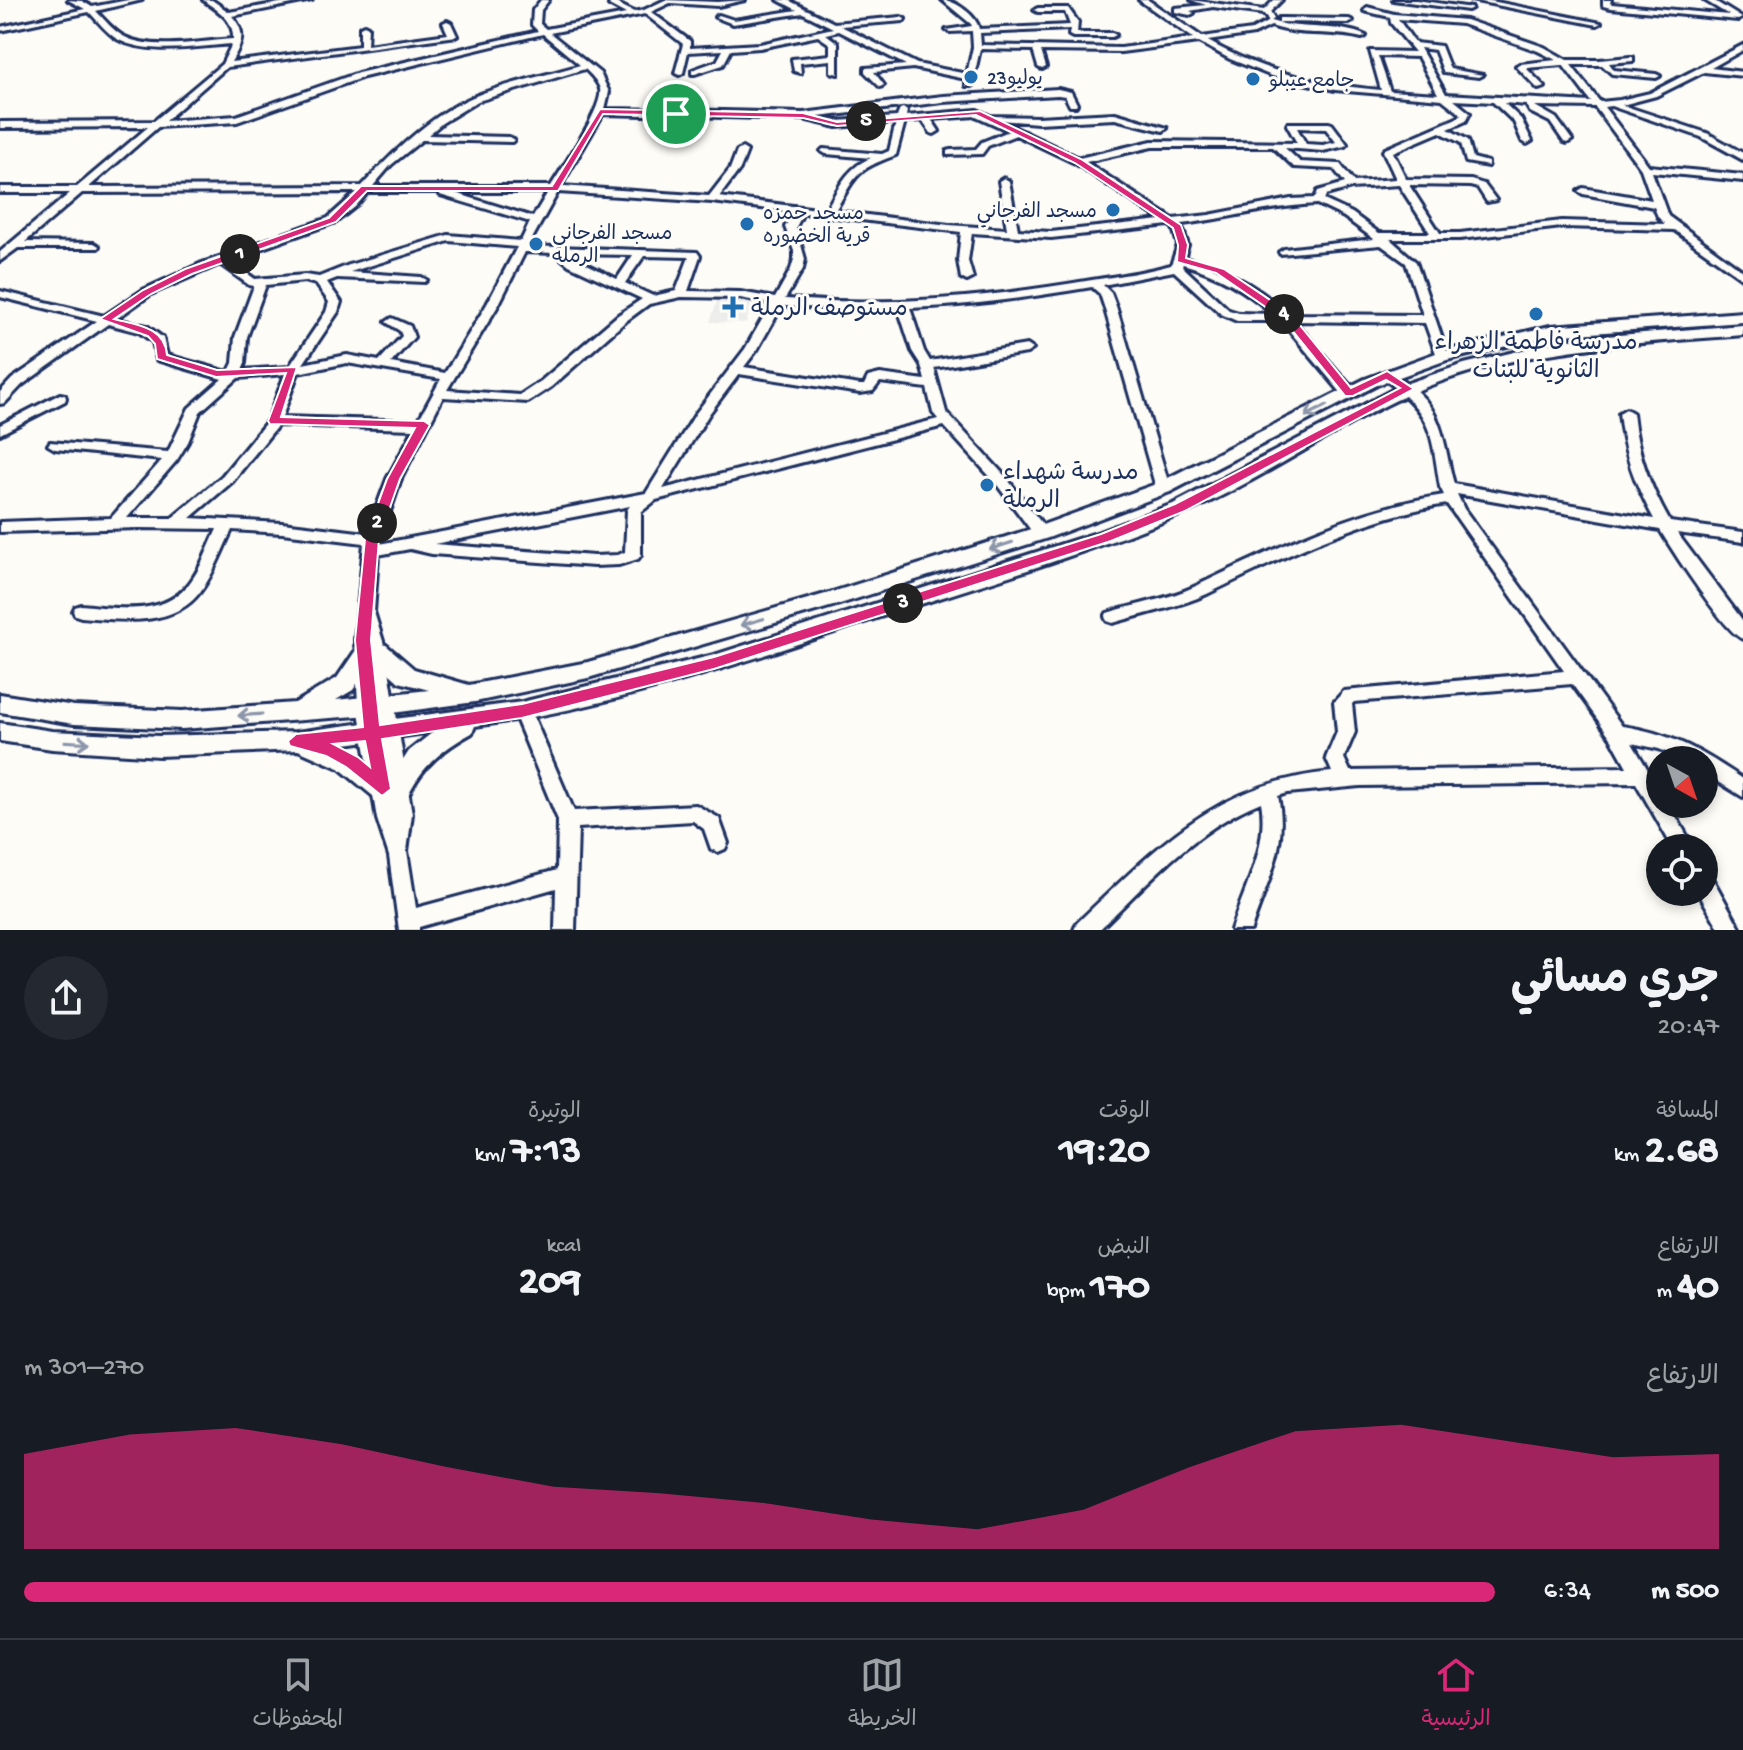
<!DOCTYPE html>
<html lang="ar">
<head>
<meta charset="utf-8">
<style>
	:root { --surface:#171b24; --page:#242831; --text:#f1f3f6; --muted:#9ea1a6; --line:#363941; --accent:#db2777 }
	body { margin:0; font-family:"Gochi Hand","Playpen Sans Arabic",sans-serif; background:var(--page); color:var(--text); direction:rtl; height:100vh; display:flex; flex-direction:column; font-size:30px; white-space:nowrap }
	* { box-sizing:border-box; margin:0 }
	p { font-size:26px; color:var(--muted) }
	.icon { flex:none; width:44px; height:44px; fill:none; stroke:currentColor; stroke-width:2; stroke-linecap:round; stroke-linejoin:round }
	.map { position:relative; height:930px; overflow:hidden; direction:ltr }
	.panel { display:flex; flex-direction:column; background:var(--surface); flex:1 }
	.panel>* { flex:none }
	.needle { width:52px; rotate:140deg }
	.tools { position:absolute; left:1646px; top:746px; display:grid; gap:16px }
	.tools a { display:grid; place-items:center; width:72px; height:72px; border-radius:50%; background:var(--surface); box-shadow:0 4px 12px #0003; font-size:40px }
	.pin { position:absolute; display:grid; place-items:center; width:68px; height:68px; color:#fff; margin:-34px; border:4px solid #fff; border-radius:50%; box-shadow:0 2px 8px #0007 }
	.km { position:absolute; width:40px; height:40px; margin:-20px; border-radius:50%; background:#222; color:#fff; font-size:22px; line-height:40px; text-align:center }
	.round { display:grid; place-items:center; flex:none; width:84px; height:84px; border-radius:42px; background:var(--page) }
	.headline { display:flex; align-items:center; justify-content:space-between; height:136px; padding:0 24px }
	h1 { font-size:44px; font-weight:700; line-height:60px }
	.metrics { display:grid; grid-template-columns:repeat(3,1fr); gap:12px; height:136px; padding:8px 24px }
	.metrics div { display:grid; align-content:center }
	.metrics b { font-size:40px; font-weight:700 }
	.metrics small { font-size:22px; font-weight:400 }
	.metrics p { font-size:22px }
	.chart { height:224px; padding:16px 24px }
	.chart p { display:flex; justify-content:space-between }
	.chart svg { width:100%; height:144px; margin-top:8px; fill:var(--accent); opacity:.7 }
	ul { padding:0 24px; list-style:none; font-size:26px }
	li { display:grid; grid-template-columns:128px 96px 1fr; align-items:center; height:60px }
	li i { height:20px; border-radius:10px; background:var(--accent) }
	.tabs { display:flex; justify-content:space-around; align-items:center; height:112px; border-top:2px solid var(--line); background:var(--surface); font-size:22px; color:var(--muted) }
	.tabs a { display:grid; justify-items:center; gap:4px }
	.tabs .current { color:var(--accent) }
	.map>svg:first-child { display:block }
</style>
</head>
<body>
<div class="map">
<svg width="1743" height="930" viewBox="0 0 1743 930">
	<rect width="100%" height="100%" fill="#fdfcf7"/>
	<filter id="ink" filterUnits="userSpaceOnUse"><feTurbulence type="fractalNoise" baseFrequency=".0125" numOctaves="2"/><feDisplacementMap in="SourceGraphic" scale="16" xChannelSelector="R" yChannelSelector="G"/><feConvolveMatrix kernelMatrix="1 2 1 2 8 2 1 2 1" color-interpolation-filters="sRGB"/></filter>
	<g filter="url(#ink)">
		<path fill="#edeeec" d="M718 299H753L746 323 710 322Z"/>
		<g fill="none" stroke-linecap="round" stroke-linejoin="round">
			<defs>
				<g id="minor">
					<path d="M68 0 82 1 92 7 128 0H142L96 11C105 20 113 31 125 37 152 51 203 41 233 39 234 19 218 11 203 0H212L229 12 296 0H312L232 16C247 33 242 44 231 62L360 46V27L364 25 368 27 367 45 448 34 443 23 447 21 451 23 457 36 227 67 165 121 236 116 358 73 538 31 532 25 533 10 541 0H549L541 10 540 24 546 29 626 14 609 5 612 1 634 12 644 10 665 0 718 2 745 0 718 6 670 3 651 12 690 41V48L760 44 833 28 803 13 733 24 715 17 719 15 734 20 797 10 778 0H788L834 23 901 17 905 19 904 21 841 26 917 64 967 74 973 47 972 31 950 32 946 30 972 26 971 24 942 0C955 0 977 16 979 29L1070 25 1065 12H1038L1034 10 1038 8H1068L1078 22 1077 33H1112L1116 35 1112 37H1073L1069 35 1070 29 980 33 981 45 1121 48 1193 38 1139 0H1148L1202 37 1252 30 1269 21 1263 14 1213 7 1190 11 1194 13 1190 15 1175 12V8L1206 5 1191 0 1264 10 1274 0H1282L1270 12 1274 19 1271 21C1302 31 1340 23 1366 36L1362 38C1332 30 1300 37 1271 26L1254 34 1208 41C1262 72 1320 85 1381 90L1370 51 1415 52 1391 23 1390 17 1364 11 1367 7 1394 14 1466 20 1544 47 1567 60H1599L1630 57H1633V61L1609 63 1614 70 1656 74 1660 76 1656 78 1612 74 1602 65H1571L1600 102 1620 100 1650 93 1743 45V50L1711 68 1743 72V76L1704 72 1656 96 1622 105 1707 133 1743 153V160L1701 137 1611 106 1604 107 1649 166 1743 175V181L1652 172 1668 216 1743 271V279L1674 230 1562 227 1460 239H1390L1416 262 1448 356 1446 359H1438L1425 323 1294 321 1354 390 1355 393 1349 397 1344 396 1281 321H1237L1221 314 1174 271 1103 285 1111 293 1116 306 1170 488 1163 493 1156 488 1104 306 1100 294 1092 287C1031 297 971 306 910 308L924 351 930 361 1027 345 1033 349 1027 353 934 368 946 412 1005 476 1046 529 1049 533 1046 537H1036L995 482 944 426 656 500 641 512V555L638 559 619 565 594 566 432 554 410 549 378 555 374 612 386 651 412 814 407 851 416 908 557 870 558 820 513 711 516 706 522 704 528 706 531 711 574 811 696 805 719 818 728 843 725 849 718 852 711 849 704 829 693 821 578 828 575 930H555L556 888 419 927V930H399L389 856 377 819 358 706 355 640 364 543 282 533 232 530C222 550 214 574 200 592 173 628 120 620 81 617L75 615 73 611 75 607 81 605C117 608 162 617 188 585 201 569 208 548 217 529L139 528 0 532V522L111 518 162 460 55 449 48 445 50 442 168 452 189 408 222 379 157 360 153 342 139 332 108 324 22 385 5 403 0 404V392L12 379 97 321 0 297V291L104 316 143 290 202 263 328 218 357 192 82 193 25 242 94 243 99 246 98 248H18L0 261V252L70 193H0V187H77L148 127 0 128V122L154 121 222 64 232 44C200 46 147 56 117 39 107 33 98 21 89 12L0 31V27L85 9ZM645 14 683 44 675 73 679 75 683 73 688 52 723 50 717 61 692 70V74H695L723 65 731 50 760 48 818 36 830 44V55L792 59 794 71 801 73 800 63 831 60V72L838 74V43L826 34 839 31 906 65 865 68V72L880 87 884 85 874 72 913 68 966 79V86H972L980 49 1033 50 1038 67 1042 69 1046 67 1041 51 1121 52 1199 42 1230 59 1272 76 1335 90 1442 99 1461 114 1459 117 1385 149 1383 151 1396 179 1354 182 1340 164 1300 162 1285 148 1323 151 1345 146 1347 144 1332 124 1329 123H1288L1287 125 1297 143 1152 141 1079 158 999 120 1038 123 1115 119 1163 131 1167 128 1115 113 1038 117 990 116 977 110 906 116 907 111 903 108 900 109 897 117 837 121 818 117 943 102 1058 95 1065 96 1070 106H1076L1077 104 1071 92 1058 89 943 96 803 113 682 110 690 91 686 88 682 91 673 110 605 109 609 92 600 73 550 33ZM1398 19 1462 24 1538 51 1556 60 1520 64 1516 66 1538 89 1545 87 1526 68 1563 65 1591 102 1446 94 1420 48 1435 50 1444 73 1479 77 1483 75 1450 69 1441 46 1415 43ZM543 34 580 65C547 75 504 84 473 97 432 114 391 154 362 186L89 187 158 127 237 122 364 77ZM1378 56 1418 57 1438 94 1390 91ZM585 69C591 75 597 80 600 89 604 107 562 168 551 186H373L391 165 422 140 512 142 514 140 509 137 428 135 442 123 478 101ZM1454 100 1493 102 1514 122 1522 141 1527 144 1532 141 1521 119 1504 103 1526 105 1530 112 1550 122 1564 142 1567 143 1572 140 1556 118 1535 106 1595 107 1641 169 1652 200 1583 188 1578 191 1583 194 1654 207 1658 217 1665 224 1562 221 1460 233H1440L1409 185 1470 186 1478 188 1487 202 1496 200 1484 184 1471 180 1406 179 1393 152 1440 132 1461 143 1466 162 1488 166V162L1473 158 1468 140 1448 129 1466 121 1470 113ZM603 114 803 119 837 127 896 122 889 151 882 154 823 149 821 151 826 154 871 158C847 167 838 189 826 210L719 197 740 169 747 151 742 148 737 151 730 169 709 196 561 186ZM976 116 1009 131 982 142 976 149 950 150 947 151V155L982 154 988 146 1016 135 1075 163 1161 220 1051 232 1018 230 1009 181 1004 178 999 181 1007 229 949 225 835 211C857 174 855 170 896 155L905 121 922 120 931 133 934 134 939 131 931 119ZM1297 128 1326 129 1336 142 1323 145 1306 144ZM1152 147H1273L1294 167 1334 169 1345 183 1318 191 1315 198 1291 199 1209 215 1173 219 1086 162ZM1399 185 1430 233H1379L1352 213 1324 200 1326 195 1351 188ZM368 192H440V195L530 222 521 241 448 235 349 265 319 277 305 275 255 279 229 260 336 222 355 207ZM452 192H548L533 217ZM558 192 712 202 793 212 785 227 794 251V259L791 269 775 298 740 292 688 291 700 256 697 252 528 246ZM1317 204 1344 217 1374 239 1284 249 1279 252 1280 254 1381 245 1406 263 1423 315 1287 314C1258 285 1224 268 1184 258L1188 245 1181 224C1227 219 1271 206 1317 204ZM803 213 961 232 958 261 961 278 967 281 973 278 968 261 972 233 1051 238 1169 225 1173 228 1178 245 1171 265C1145 272 1119 276 1092 280 987 298 893 306 785 299L803 269 805 259 796 227ZM449 241 517 247 487 304 445 373 391 363 414 337 410 326 392 318 386 322 400 331 402 336 379 361 347 355 303 364 338 312 341 302 327 282 337 278 425 282 427 280 421 277 350 272ZM525 252 555 253 569 265 642 299 618 315 541 381 520 395 447 390 499 304ZM567 254 633 255 617 279ZM644 256 689 257 676 291 653 296 625 283ZM220 264 249 285 254 286 235 337 233 363 229 371H224L167 355 163 338 147 326 116 319 151 294ZM1183 264C1218 274 1246 290 1273 314L1239 313 1229 310 1182 266ZM305 281 316 284 329 302 326 312 289 367 242 370 245 363 247 337 266 285ZM681 297 740 298 771 304 745 349 696 413 646 493 379 544 401 479 443 397 528 402 551 387 626 321 649 304ZM782 306 846 309 898 308 912 351 921 365 925 380 880 374 868 377 864 385H860L744 367 757 350ZM347 363 441 379 418 421 282 417 298 373ZM285 374 268 420 222 476 172 518H127L177 460 188 442 200 412 238 378ZM739 374 860 393 873 391 880 382 927 388 933 413 938 419 663 489 709 414ZM278 425 414 429 387 479 367 533 282 523 190 518 232 482ZM630 506 627 510 625 552 618 555 594 556 434 544Z"/>
					<path d="M1393 0H1416L1472 8 1468 10Z"/>
					<path d="M1471 0H1486L1601 23 1597 25Z"/>
					<path d="M1603 0H1611L1610 3 1612 4 1729 15 1704 0H1713L1742 18 1738 20 1611 8 1603 6Z"/>
					<path d="M1282 18 1349 19 1353 21 1349 23 1279 22V18Z"/>
					<path d="M1387 371C1395 374 1401 379 1408 384 1445 411 1443 444 1454 484L1654 519C1635 485 1623 452 1619 413L1626 409 1633 413C1637 453 1650 487 1670 522L1743 532V542L1677 533 1743 621V639C1726 634 1672 550 1660 530L1457 494 1464 509 1622 726C1672 733 1703 752 1743 779V797L1704 773V760H1684L1659 749 1632 743 1660 790V804H1669L1694 848H1673L1636 783 1360 786 1288 793 1278 796C1289 847 1266 883 1251 930H1231C1244 888 1269 847 1261 802 1196 828 1147 883 1099 930H1074L1077 923C1158 847 1214 783 1332 772L1326 758 1337 732 1334 702 1344 691 1564 671 1447 504C1363 517 1283 557 1207 594 1179 607 1142 614 1113 623L1107 621 1105 617 1107 613C1136 604 1169 599 1196 586 1274 549 1357 508 1444 495L1440 487C1431 430 1432 414 1383 378L1381 375 1383 372ZM1572 684 1611 738 1627 767 1350 771 1344 758 1355 732 1352 704 1354 702Z"/>
					<path d="M60 394 65 395 66 398 65 401 0 434V425Z"/>
					<path d="M1704 874 1711 876 1741 930H1720L1698 892H1704Z"/>
				</g>
				<g id="major">
					<path d="M1743 312V322L1550 336 1447 360 1377 385 1170 492 1048 538 840 604 588 678 475 702 385 714 182 729 74 724 0 712V694L74 706 182 711 295 703 337 678 356 650 368 649 378 643 386 645 414 669 469 685 588 662 829 593 1034 528 1156 484 1365 379 1436 353 1550 326ZM373 659 399 682 429 690 336 700 353 690Z"/>
					<path d="M1743 325V335C1632 344 1518 347 1414 392 1334 427 1262 481 1182 514 1083 555 979 585 877 618 746 661 612 708 475 726L472 733C443 749 423 765 408 795L399 798 391 795 382 799 373 796 339 768 298 750 159 756 52 749 0 741V723L52 731 159 736 296 732 522 702 714 655 1099 532 1173 504 1402 385 1464 364 1569 339ZM433 732 409 751 390 781 365 760 338 745Z"/>
				</g>
			</defs>
			<use href="#minor" stroke="#1b2f5e" stroke-width="6"/>
			<use href="#major" stroke="#1b2f5e" stroke-width="6"/>
			<use href="#minor" fill="#fdfcf7" fill-rule="evenodd"/>
			<use href="#major" fill="#fdfcf7" fill-rule="evenodd"/>
		</g>
		<defs><path id="oneway-shaft" d="M-6 0H5M1.5-3L5.5 0L1.5 3" fill="none" stroke-width="1.6" stroke-linecap="round" stroke-linejoin="round" transform="scale(2)"/></defs>
		<g stroke="#8c96aa">
			<use href="#oneway-shaft" transform="translate(1316 411) rotate(152)"/>
			<use href="#oneway-shaft" transform="translate(1001 546) rotate(162)"/>
			<use href="#oneway-shaft" transform="translate(752 622) rotate(164)"/>
			<use href="#oneway-shaft" transform="translate(250 715) rotate(176)"/>
			<use href="#oneway-shaft" transform="translate(77 742) rotate(3)"/>
		</g>
	</g>
	<path fill="#db2777" stroke="#fff" stroke-width="2" fill-rule="evenodd" d="M600 109 803 113 837 122 980 111 1081 159 1181 225 1188 245 1186 258 1224 269 1291 314 1351 388 1387 371 1414 389 1185 511 1111 541 714 669 522 718 382 739 391 789 382 796 346 767 326 756 290 746 288 741 296 734 363 727 355 640 365 539 387 479 415 428 270 424 268 421 286 373 216 377 157 359 155 344 148 336 100 319 143 290 185 269 329 218 361 186H552ZM603 114 803 118 837 126 976 115 1075 163 1173 228 1178 245 1177 262 1216 273 1283 319 1345 396H1353L1386 380 1400 388 1175 504 1101 534 714 657 522 704 380 725 371 640 379 539 400 479 430 425 424 421 281 417 297 367 217 370 167 355C165 327 137 325 114 319L151 294 192 274 336 222 367 191H558ZM365 741 370 767 358 757 333 744Z"/>
	<g fill="#1f6fb2" stroke="#fdfcf7" stroke-width="3">
		<circle cx="971" cy="77" r="8"/>
		<circle cx="1253" cy="79" r="8"/>
		<circle cx="1113" cy="210" r="8"/>
		<circle cx="747" cy="224" r="8"/>
		<circle cx="536" cy="244" r="8"/>
		<path d="M729 295h8v8h8v8h-8v8h-8v-8h-8v-8h8z"/>
		<circle cx="1536" cy="314" r="8"/>
		<circle cx="987" cy="485" r="8"/>
	</g>
	<g text-anchor="middle" stroke-width="6" stroke-linejoin="round" paint-order="stroke">
		<g font-size="20" fill="#1b2f5e" stroke="#fdfcf7" text-anchor="start">
			<text x="987" y="84">23يوليو</text>
			<text x="1269" y="86">جامع عيبلو</text>
			<text x="1097" y="217" text-anchor="end">مسجد الفرجاني</text>
			<text x="763" y="219">مسجد حمزه<tspan x="763" dy="23">قرية الخضوره</tspan></text>
			<text x="552" y="239">مسجد الفرجاني<tspan x="552" dy="23">الرمله</tspan></text>
		</g>
		<g font-size="24" fill="#1b2f5e" stroke="#fdfcf7" text-anchor="start">
			<text x="751" y="315">مستوصف الرملة</text>
			<text x="1536" y="349" text-anchor="middle">مدرسة فاطمة الزهراء<tspan x="1536" dy="28">الثانوية للبنات</tspan></text>
			<text x="1003" y="479">مدرسة شهداء<tspan x="1003" dy="28">الرملة</tspan></text>
		</g>
	</g>
</svg>
<div class="tools">
<a><svg class="needle" viewBox="-14 -14 28 28"><path d="M0-13l5 13h-10z" fill="#e53935"/><path d="M0 13l5-13h-10z" fill="#9ea1a6"/></svg></a>
<a><svg class="icon" aria-label="locate" viewBox="0 0 24 24"><circle cx="12" cy="12" r="6"/><path d="M12 2v4M12 18v4M2 12h4M18 12h4"/></svg></a>
</div>
<div class="pin" style="left:676px;top:114px;background:#1e9e55"><svg class="icon" aria-label="arrive" viewBox="0 0 24 24"><path d="M6 21V4h12l-3 4 3 4H6"/></svg></div>
<b class="km" style="left:240px;top:254px">1</b>
<b class="km" style="left:377px;top:523px">2</b>
<b class="km" style="left:903px;top:603px">3</b>
<b class="km" style="left:1284px;top:314px">4</b>
<b class="km" style="left:866px;top:121px">5</b>
</div>
<section class="panel">
<div class="headline"><div><h1>جري مسائي</h1><p>20:47</p></div><a class="round"><svg class="icon" aria-label="share" viewBox="0 0 24 24"><path d="M12 15V3M7 8l5-5 5 5M5 13v7h14v-7"/></svg></a></div>
<div class="metrics">
<div><p>المسافة</p><b>2.68<small> km</small></b></div>
<div><p>الوقت</p><b>19:20</b></div>
<div><p>الوتيرة</p><b>7:13<small> /km</small></b></div>
</div>
<div class="metrics">
<div><p>الارتفاع</p><b>40<small> m</small></b></div>
<div><p>النبض</p><b>170<small> bpm</small></b></div>
<div><p>kcal</p><b>209</b></div>
</div>
<div class="chart"><p><span>الارتفاع</span>270–301 m</p>
<svg viewBox="0 0 160 44" preserveAspectRatio="none"><path d="M0 44V15L10 9L20 7L30 12L40 19L50 25L60 27L70 30L80 35L90 38L100 32L110 19L120 8L130 6L140 11L150 16L160 15V44z"/></svg>
</div>
<ul>
<li><b>500 m</b>6:34<i style="width:100%"></i></li>
</ul>
</section>
<nav class="tabs">
<a class="current"><svg class="icon" aria-label="home" viewBox="0 0 24 24"><path d="M3 11l9-7 9 7M6 9v11h12V9"/></svg>الرئيسية</a>
<a><svg class="icon" aria-label="map" viewBox="0 0 24 24"><path d="M3 6l6-2 6 2 6-2v14l-6 2-6-2-6 2zM9 4v14M15 6v14"/></svg>الخريطة</a>
<a><svg class="icon" aria-label="saved" viewBox="0 0 24 24"><path d="M7 4h10v16l-5-4-5 4z"/></svg>المحفوظات</a>
</nav>
</body>
</html>
